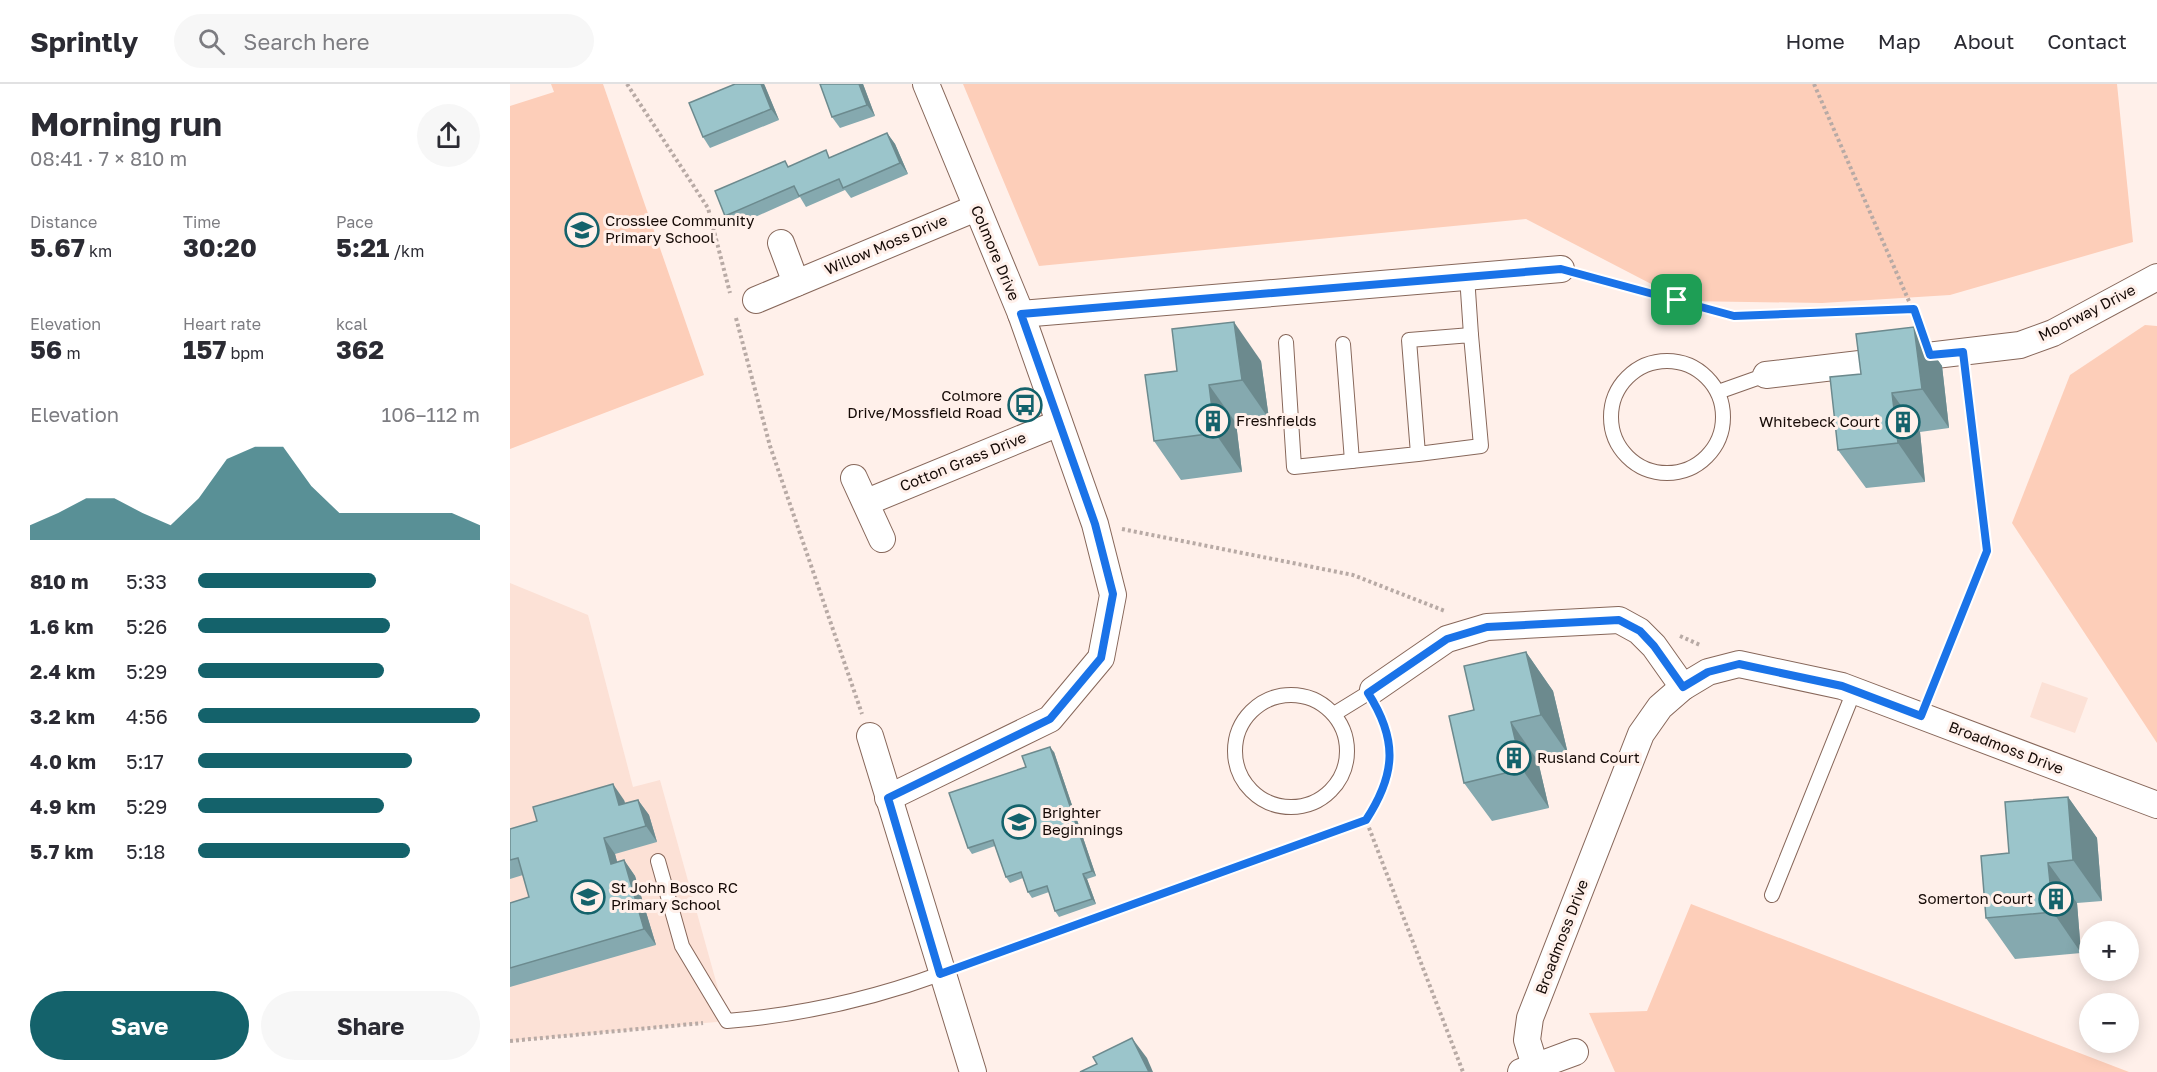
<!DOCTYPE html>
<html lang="en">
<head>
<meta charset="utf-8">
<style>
	:root { --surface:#fff; --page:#f7f7f7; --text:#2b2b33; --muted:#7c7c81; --line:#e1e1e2; --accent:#14626b }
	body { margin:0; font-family:"Golos Text",sans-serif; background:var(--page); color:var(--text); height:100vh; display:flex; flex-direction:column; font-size:22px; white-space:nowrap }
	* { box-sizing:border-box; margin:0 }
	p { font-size:20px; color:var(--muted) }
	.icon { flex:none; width:33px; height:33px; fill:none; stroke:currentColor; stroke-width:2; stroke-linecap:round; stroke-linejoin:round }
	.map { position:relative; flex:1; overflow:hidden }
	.side { display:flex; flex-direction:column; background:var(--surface); width:510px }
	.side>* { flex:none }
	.tools { position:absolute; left:1569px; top:837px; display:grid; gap:12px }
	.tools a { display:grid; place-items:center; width:60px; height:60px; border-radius:50%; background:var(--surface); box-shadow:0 3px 15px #0003; font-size:30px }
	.pin { position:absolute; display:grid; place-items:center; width:51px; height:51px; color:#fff; margin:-26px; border-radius:12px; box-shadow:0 3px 9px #0006 }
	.round { display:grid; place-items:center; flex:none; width:63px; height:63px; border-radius:32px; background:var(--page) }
	.overview { display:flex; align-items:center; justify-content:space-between; height:102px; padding:0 30px }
	h1 { font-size:33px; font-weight:700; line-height:45px }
	.figures { display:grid; grid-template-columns:repeat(3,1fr); gap:9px; height:102px; padding:6px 30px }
	.figures div { display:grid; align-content:center }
	.figures b { font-size:26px; font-weight:700 }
	.figures small { font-size:16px; font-weight:400 }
	.figures p { font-size:16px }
	.chart { height:168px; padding:12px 30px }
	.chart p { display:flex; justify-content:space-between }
	.chart svg { width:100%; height:108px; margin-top:6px; fill:var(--accent); opacity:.7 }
	.action { display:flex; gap:12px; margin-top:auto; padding:12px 30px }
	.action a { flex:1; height:69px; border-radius:36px; background:var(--accent); color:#fff; font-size:24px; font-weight:700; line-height:69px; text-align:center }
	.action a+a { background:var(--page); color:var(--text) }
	ul { padding:0 30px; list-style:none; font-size:20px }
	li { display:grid; grid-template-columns:96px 72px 1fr; align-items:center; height:45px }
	li i { height:15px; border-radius:8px; background:var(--accent) }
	header { display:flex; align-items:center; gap:36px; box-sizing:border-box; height:84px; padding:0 30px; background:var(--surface); border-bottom:2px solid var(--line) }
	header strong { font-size:28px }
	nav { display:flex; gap:33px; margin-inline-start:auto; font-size:21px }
	.search { width:420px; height:54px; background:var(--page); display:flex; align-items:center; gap:15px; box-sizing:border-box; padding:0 21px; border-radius:33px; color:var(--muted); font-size:22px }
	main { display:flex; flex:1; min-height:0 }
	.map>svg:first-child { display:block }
</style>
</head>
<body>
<header>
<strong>Sprintly</strong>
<div class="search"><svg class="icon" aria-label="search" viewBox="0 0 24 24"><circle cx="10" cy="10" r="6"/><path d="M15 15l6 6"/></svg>Search here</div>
<nav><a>Home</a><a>Map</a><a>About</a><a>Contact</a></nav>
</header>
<main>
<section class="side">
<div class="overview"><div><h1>Morning run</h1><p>08:41 · 7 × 810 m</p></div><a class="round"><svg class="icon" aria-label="share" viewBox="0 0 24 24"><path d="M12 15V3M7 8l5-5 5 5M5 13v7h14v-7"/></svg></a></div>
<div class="figures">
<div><p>Distance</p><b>5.67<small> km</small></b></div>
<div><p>Time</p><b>30:20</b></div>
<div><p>Pace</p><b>5:21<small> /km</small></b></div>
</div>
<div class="figures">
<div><p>Elevation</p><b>56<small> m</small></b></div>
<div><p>Heart rate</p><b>157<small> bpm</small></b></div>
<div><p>kcal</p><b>362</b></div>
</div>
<div class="chart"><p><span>Elevation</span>106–112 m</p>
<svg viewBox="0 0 160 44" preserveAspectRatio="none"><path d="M0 44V38L10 33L20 27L30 27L40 33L50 38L60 27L70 11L80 6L90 6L100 22L110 33L120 33L130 33L140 33L150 33L160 38V44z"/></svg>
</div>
<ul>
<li><b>810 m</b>5:33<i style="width:63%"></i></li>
<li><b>1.6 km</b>5:26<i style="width:68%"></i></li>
<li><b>2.4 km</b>5:29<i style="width:66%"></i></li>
<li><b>3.2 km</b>4:56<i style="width:100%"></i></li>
<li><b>4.0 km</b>5:17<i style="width:76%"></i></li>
<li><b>4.9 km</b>5:29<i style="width:66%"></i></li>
<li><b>5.7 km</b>5:18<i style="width:75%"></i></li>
</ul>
<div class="action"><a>Save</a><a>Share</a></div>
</section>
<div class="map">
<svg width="1647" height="988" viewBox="0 0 1647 988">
	<rect width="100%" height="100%" fill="#fff0ea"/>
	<g fill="#fce1d6">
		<path d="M0 499 78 531 123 703 150 696 217 937 0 957Z"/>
		<path d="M1532 598 1578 614 1565 649 1520 633Z"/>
	</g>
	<g fill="#fdceb9">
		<path d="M41 0H93L194 291 0 365V22L44 8Z"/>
		<path d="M453 0H1607L1623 158 1440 211 1312 219 1174 217 1016 135 529 182Z"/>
		<path d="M1635 241 1647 242V659L1502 439 1560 291Z"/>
		<path d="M1181 820 1619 988H1105L1079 929 1137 927Z"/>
	</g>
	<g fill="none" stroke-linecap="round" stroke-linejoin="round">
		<defs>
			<g id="lane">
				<path d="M957 192 961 251"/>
				<path d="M776 258 784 383 908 370 899 256 961 251 971 362 908 370"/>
				<path d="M833 260 842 377"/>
				<circle cx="1157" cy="333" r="56"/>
				<path d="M1208 308 1256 291"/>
				<circle cx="781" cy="667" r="56"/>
				<path d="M824 630 863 606"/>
				<path d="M148 777 172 862 217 937C289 931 362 915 430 890"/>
				<path d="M1262 811 1344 607"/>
			</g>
			<g id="street">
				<path d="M271 159 286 199"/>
				<path d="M246 216 466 124"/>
				<path d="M511 230 1051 185"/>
				<path d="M1256 291 1510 261 1543 249 1647 193"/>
				<path d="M344 394 372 455"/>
				<path d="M357 418 549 339"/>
				<path d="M863 606 937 555 977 543 1109 536 1129 547 1144 562 1173 603"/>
				<path d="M360 652 463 988"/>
				<path d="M378 714 540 635 591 574 603 511 585 440 511 230 416 0"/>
				<path d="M1025 982 1017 956 1020 934 1131 650 1150 623 1173 603 1198 588 1229 580 1332 602 1647 721"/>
				<path d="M1011 988 1065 968"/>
			</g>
		</defs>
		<use href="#lane" stroke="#87675a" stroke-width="16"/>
		<use href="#street" stroke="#87675a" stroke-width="28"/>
		<g stroke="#b8aaa5" stroke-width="4" stroke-dasharray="3 3" stroke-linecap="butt">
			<path d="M117 0 198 124 220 209"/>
			<path d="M1304 0 1412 247"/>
			<path d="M1075 191 1224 232 1404 225"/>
			<path d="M226 234 260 362 352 630"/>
			<path d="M612 445 843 491 935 527"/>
			<path d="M1170 552 1190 561"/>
			<path d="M1420 609 1477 467 1456 293"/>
			<path d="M872 630C884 676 882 696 856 736L953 988"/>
			<path d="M456 881 856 736"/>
			<path d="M0 957 193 939"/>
		</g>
		<use href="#lane" stroke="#fff" stroke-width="14"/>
		<use href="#street" stroke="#fff" stroke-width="26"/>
	</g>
	<g fill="#85a9af">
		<path d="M225 0H254L269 36 200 64 193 53Z"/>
		<path d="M353 0 365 32 330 44 322 33Z"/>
		<path d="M377 49 385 60 398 90 341 114 335 106 296 123 290 113 223 143 215 132 279 82 321 73Z"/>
		<path d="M1404 243 1432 282 1439 344 1410 348 1415 398 1356 404 1328 366 1351 290Z"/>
		<path d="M751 277 759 335 726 339 732 388 671 396 644 357 667 287Z"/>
		<path d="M1016 568 1043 607 1058 670 1028 677 1039 724 982 737 954 699 964 626Z"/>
		<path d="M544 668 586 792 577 795 586 820 549 833 545 827 539 808 522 814 518 808 513 794 500 799 496 793 485 762 462 770 458 764 516 683Z"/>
		<path d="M1558 713 1587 754 1592 817 1567 819 1571 869 1505 875 1476 834Z"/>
		<path d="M114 716 115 719 128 716 139 731 147 758 105 770 107 778 114 776 125 792 146 861 0 903V819L19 813 13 791 0 795V745L27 737Z"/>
	</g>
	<g fill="#6c8a8e">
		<path d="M251 0H254L255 2 269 36 261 25Z"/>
		<path d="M349 0H353L365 32 357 21Z"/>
		<path d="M377 49 385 60 398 90 390 79Z"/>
		<path d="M724 238 751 277 759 335 732 296Z"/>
		<path d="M1404 243 1432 282 1439 344 1412 305Z"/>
		<path d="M699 301 726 339 732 388 705 349Z"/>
		<path d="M1382 309 1410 348 1415 398 1388 359Z"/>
		<path d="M1016 568 1043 607 1058 670 1031 631Z"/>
		<path d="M1001 638 1028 677 1039 724 1012 685Z"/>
		<path d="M540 663 544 668 586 792 582 787Z"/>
		<path d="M103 700 114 716 120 737 109 721Z"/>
		<path d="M1558 713 1587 754 1592 817 1563 776Z"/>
		<path d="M128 716 139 731 147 758 136 742Z"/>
		<path d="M94 754 105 770 112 796 101 780Z"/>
		<path d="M114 776 125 792 146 861 134 845Z"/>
		<path d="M1538 779 1567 819 1571 869 1543 828Z"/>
		<path d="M573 790 577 795 586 820 582 815Z"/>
		<path d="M622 954 637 974 643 988H639Z"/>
	</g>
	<g fill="#9bc5cb" stroke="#6c8a8e" stroke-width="1.5">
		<path d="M225 0H251L261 25 193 53 179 19Z"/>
		<path d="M310 0H349L357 21 322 33Z"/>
		<path d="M377 49 390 79 333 104 329 95 289 112 284 102 215 132 205 107 275 77 278 83 316 66 319 74Z"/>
		<path d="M724 238 732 296 699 301 705 349 644 357 635 291 667 287 662 245Z"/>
		<path d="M1404 243 1412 305 1382 309 1388 359 1328 366 1320 293 1351 290 1346 250Z"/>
		<path d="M1016 568 1031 631 1001 638 1012 685 954 699 939 632 964 626 954 582Z"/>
		<path d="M540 663 582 787 573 790 582 815 545 827 537 802 518 808 511 788 496 793 483 756 458 764 439 709 516 683 512 672Z"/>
		<path d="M103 700 109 721 128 716 136 742 94 754 101 780 114 776 134 845 0 884V819L19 813 8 774 0 776V745L27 737 23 723Z"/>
		<path d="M1558 713 1563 776 1538 779 1543 828 1476 834 1471 772 1499 769 1495 718Z"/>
		<path d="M622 954 639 988H570L587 980 583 973Z"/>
	</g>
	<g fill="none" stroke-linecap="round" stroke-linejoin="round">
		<defs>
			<path id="route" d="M1051 185 1224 232 1404 225 1420 271 1453 268 1477 467 1411 632 1332 602 1229 580 1198 588 1173 603 1144 562 1130 547 1109 536 977 543 937 555 858 609C888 656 886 690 856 736L430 890 378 714 540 635 591 574 603 510 585 440 511 230Z"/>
		</defs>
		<use href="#route" stroke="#fff" stroke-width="12"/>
		<use href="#route" stroke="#1a73e8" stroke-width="8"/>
	</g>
	<defs>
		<symbol id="school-ring" viewBox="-11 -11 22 22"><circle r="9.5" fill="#fff0ea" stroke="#14626b" stroke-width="1.5"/><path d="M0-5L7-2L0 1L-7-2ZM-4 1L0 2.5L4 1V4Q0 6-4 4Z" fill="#14626b"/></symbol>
		<symbol id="bus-ring" viewBox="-11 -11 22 22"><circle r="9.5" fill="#fff0ea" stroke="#14626b" stroke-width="1.5"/><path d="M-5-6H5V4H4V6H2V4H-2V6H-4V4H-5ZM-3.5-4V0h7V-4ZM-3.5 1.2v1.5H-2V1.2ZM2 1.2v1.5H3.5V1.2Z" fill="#14626b"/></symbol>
		<symbol id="building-ring" viewBox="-11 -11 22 22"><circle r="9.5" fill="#fff0ea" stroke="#14626b" stroke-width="1.5"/><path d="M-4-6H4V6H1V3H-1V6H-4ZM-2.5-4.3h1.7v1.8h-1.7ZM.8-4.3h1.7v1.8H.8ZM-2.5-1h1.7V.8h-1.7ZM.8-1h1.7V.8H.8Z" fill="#14626b"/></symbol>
	</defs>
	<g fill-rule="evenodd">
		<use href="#school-ring" x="53" y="127" width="38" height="38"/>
		<use href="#bus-ring" x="496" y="302" width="38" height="38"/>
		<use href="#building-ring" x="684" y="318" width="38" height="38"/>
		<use href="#building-ring" x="1374" y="319" width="38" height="38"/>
		<use href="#building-ring" x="985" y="655" width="38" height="38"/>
		<use href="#school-ring" x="490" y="719" width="38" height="38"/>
		<use href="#school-ring" x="59" y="794" width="38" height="38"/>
		<use href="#building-ring" x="1527" y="796" width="38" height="38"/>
	</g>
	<g text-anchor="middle" stroke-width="6" stroke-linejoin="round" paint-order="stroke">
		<g font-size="15" fill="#150a06" stroke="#fff0ea" text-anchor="start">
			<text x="95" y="142">Crosslee Community<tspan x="95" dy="17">Primary School</tspan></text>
			<text x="492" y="317" text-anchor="end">Colmore<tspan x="492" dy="17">Drive/Mossfield Road</tspan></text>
			<text x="726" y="342">Freshfields</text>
			<text x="1370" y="343" text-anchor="end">Whitebeck Court</text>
			<text x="1027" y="679">Rusland Court</text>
			<text x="532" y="734">Brighter<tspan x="532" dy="17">Beginnings</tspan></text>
			<text x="101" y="809">St John Bosco RC<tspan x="101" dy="17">Primary School</tspan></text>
			<text x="1523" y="820" text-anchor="end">Somerton Court</text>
		</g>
		<g font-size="15" fill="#150a06" stroke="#fff0ea">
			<text transform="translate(376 161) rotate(-23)" y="5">Willow Moss Drive</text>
			<text transform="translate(485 169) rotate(67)" y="5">Colmore Drive</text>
			<text transform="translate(1577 229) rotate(-27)" y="5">Moorway Drive</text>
			<text transform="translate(453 378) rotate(-22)" y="5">Cotton Grass Drive</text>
			<text transform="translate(1496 664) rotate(21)" y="5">Broadmoss Drive</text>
			<text transform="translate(1052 853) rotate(-69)" y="5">Broadmoss Drive</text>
		</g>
	</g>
</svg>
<div class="tools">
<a>+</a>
<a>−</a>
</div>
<div class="pin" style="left:1167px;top:216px;background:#1e9e55"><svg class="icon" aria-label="arrive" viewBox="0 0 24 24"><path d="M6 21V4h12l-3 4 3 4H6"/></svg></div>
</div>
</main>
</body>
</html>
